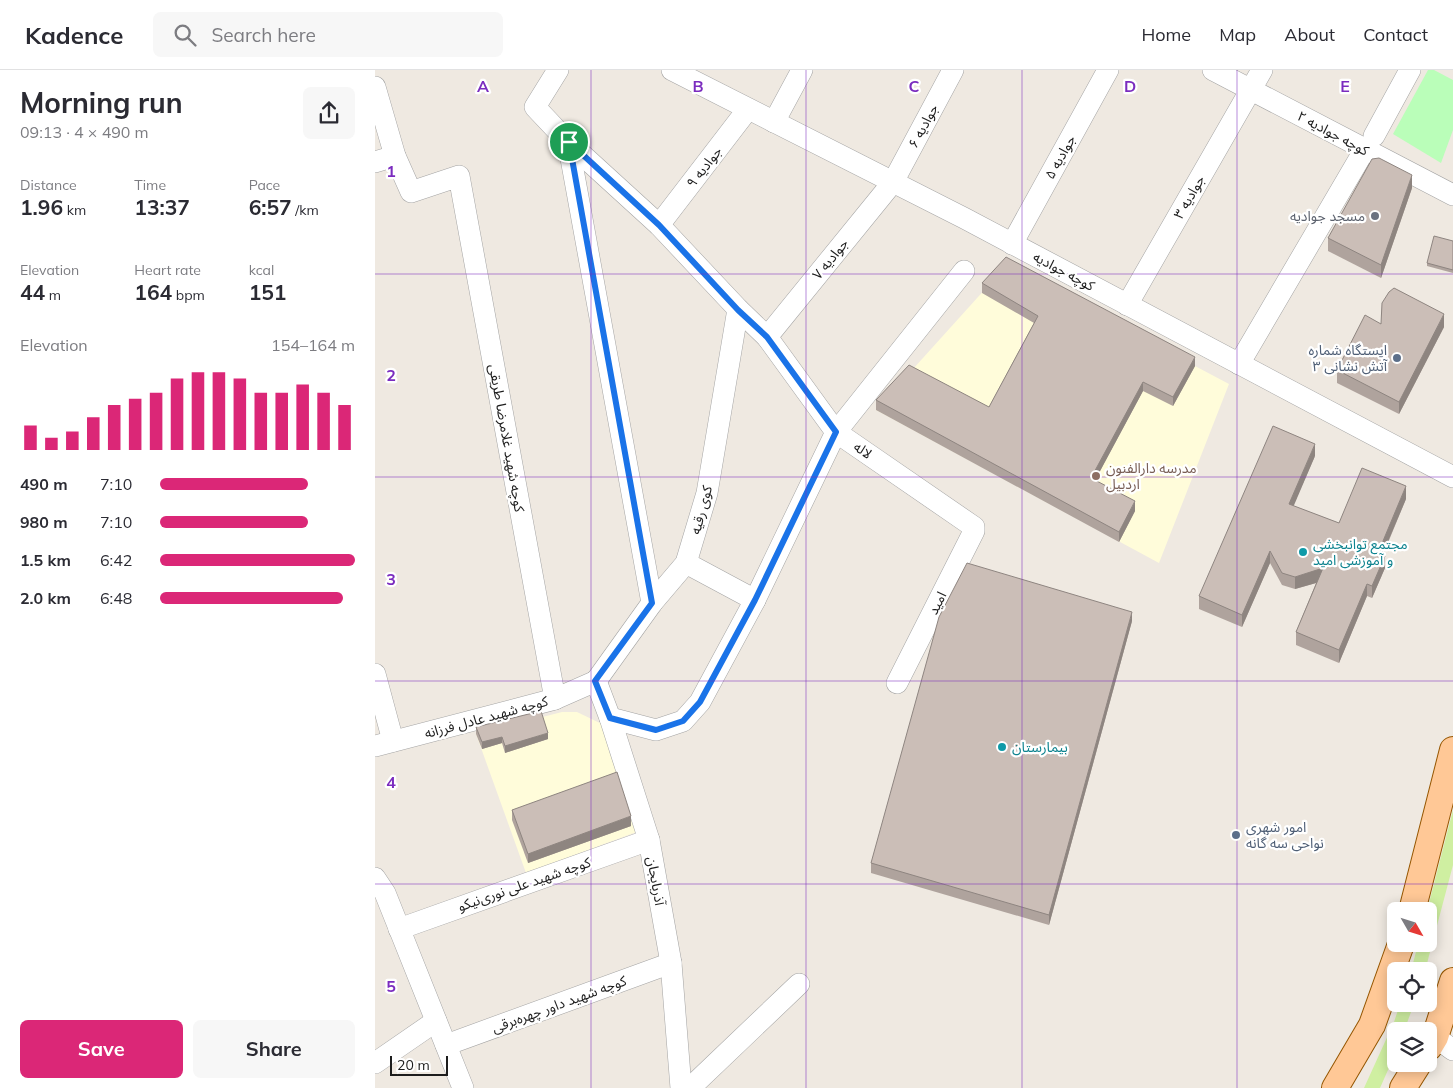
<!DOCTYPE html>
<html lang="en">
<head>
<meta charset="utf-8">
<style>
	:root { --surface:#fff; --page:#f7f7f7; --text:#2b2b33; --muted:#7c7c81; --line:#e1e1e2; --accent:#db2777 }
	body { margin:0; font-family:Mulish,"Noto Sans Arabic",sans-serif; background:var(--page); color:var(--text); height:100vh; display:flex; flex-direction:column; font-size:19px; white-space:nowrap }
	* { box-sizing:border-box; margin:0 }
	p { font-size:16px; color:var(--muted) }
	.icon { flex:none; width:28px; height:28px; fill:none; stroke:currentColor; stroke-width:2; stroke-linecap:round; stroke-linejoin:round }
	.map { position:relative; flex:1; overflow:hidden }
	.side { display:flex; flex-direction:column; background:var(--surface); width:375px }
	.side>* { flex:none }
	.needle { width:32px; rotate:129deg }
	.tools { position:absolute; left:1012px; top:832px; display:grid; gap:10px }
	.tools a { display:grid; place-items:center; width:50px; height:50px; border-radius:8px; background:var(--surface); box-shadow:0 2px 12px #0003; font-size:25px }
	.scale { position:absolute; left:15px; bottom:12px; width:58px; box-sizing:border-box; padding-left:5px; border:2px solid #1d1d1d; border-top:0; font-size:14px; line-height:18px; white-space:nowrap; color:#1d1d1d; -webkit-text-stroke:4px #fff; paint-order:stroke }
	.pin { position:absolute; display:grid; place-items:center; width:42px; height:42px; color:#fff; margin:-21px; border:2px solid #fff; border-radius:50%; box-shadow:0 1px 5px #0007 }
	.round { display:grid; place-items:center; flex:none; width:52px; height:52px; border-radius:8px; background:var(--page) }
	.headline { display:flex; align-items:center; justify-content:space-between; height:85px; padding:0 20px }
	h1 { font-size:28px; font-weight:700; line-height:38px }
	.stats { display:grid; grid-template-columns:repeat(3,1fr); gap:8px; height:85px; padding:5px 20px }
	.stats div { display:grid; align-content:center }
	.stats b { font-size:21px; font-weight:700 }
	.stats small { font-size:14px; font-weight:400 }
	.stats p { font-size:14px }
	.chart { height:140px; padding:10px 20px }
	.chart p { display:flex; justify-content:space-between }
	.chart svg { width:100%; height:90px; margin-top:5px; stroke:var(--accent); stroke-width:6 }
	.primary-button { display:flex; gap:10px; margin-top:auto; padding:10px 20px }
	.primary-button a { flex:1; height:58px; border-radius:8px; background:var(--accent); color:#fff; font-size:20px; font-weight:700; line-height:58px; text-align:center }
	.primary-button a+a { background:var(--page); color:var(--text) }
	ul { padding:0 20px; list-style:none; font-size:16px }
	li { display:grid; grid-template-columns:80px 60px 1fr; align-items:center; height:38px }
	li i { height:12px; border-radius:6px; background:var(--accent) }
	header { display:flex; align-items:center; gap:30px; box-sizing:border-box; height:70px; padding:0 25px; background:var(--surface); border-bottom:1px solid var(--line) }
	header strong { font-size:24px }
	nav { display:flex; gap:28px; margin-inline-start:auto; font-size:18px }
	.search { width:350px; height:45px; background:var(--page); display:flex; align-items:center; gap:12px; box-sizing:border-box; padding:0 18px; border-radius:8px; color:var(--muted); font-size:19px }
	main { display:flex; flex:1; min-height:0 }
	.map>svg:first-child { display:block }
</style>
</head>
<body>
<header>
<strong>Kadence</strong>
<div class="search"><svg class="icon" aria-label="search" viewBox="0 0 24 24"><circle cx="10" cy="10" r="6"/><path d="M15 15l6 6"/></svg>Search here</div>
<nav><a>Home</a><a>Map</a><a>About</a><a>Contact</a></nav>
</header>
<main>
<section class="side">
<div class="headline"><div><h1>Morning run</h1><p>09:13 · 4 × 490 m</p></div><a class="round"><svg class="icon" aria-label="share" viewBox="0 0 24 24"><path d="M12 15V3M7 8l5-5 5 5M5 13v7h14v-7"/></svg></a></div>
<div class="stats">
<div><p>Distance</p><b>1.96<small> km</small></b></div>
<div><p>Time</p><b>13:37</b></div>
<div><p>Pace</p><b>6:57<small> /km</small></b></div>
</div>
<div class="stats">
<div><p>Elevation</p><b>44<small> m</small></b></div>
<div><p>Heart rate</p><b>164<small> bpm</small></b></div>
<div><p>kcal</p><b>151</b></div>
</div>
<div class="chart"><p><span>Elevation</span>154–164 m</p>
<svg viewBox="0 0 160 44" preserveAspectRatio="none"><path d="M5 44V32M15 44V38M25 44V35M35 44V28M45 44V22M55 44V19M65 44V16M75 44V9M85 44V6M95 44V6M105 44V9M115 44V16M125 44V16M135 44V12M145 44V16M155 44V22"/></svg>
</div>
<ul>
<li><b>490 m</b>7:10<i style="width:76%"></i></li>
<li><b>980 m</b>7:10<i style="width:76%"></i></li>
<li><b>1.5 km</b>6:42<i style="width:100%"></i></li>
<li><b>2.0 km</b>6:48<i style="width:94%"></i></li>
</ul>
<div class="primary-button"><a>Save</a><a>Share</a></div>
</section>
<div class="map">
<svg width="1078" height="1018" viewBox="0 0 1078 1018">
	<rect width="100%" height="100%" fill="#efe9e1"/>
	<g fill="#fffcda">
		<path d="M631 196 854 314 784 493 501 340Z"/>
		<path d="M187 642H202L229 655 264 761 151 803 101 664Z"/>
	</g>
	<g fill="#cfefa1">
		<path d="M1078 740V795L1050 901H1036L1043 874H1054V841H1052Z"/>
		<path d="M1025 934H1039L1029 961H1021V982L1005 1018H989L1019 952Z"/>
	</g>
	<path fill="#bafeb9" d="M1053 0H1059L1078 10V60L1066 93 1018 64Z"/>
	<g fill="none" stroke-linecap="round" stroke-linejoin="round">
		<defs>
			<g id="minor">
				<path d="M183 0 160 37 193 72 284 155 363 239 392 267 461 362 599 457V461L522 613"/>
				<path d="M297 0 589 148 1078 407"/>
				<path d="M838 0 1078 125"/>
				<path d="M0 17 20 86 36 122 84 106 180 629"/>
				<path d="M399 52 427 0"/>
				<path d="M999 66 1035 0"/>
				<path d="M193 72 277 533"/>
				<path d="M0 92 20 86"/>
				<path d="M284 155 373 39"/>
				<path d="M637 174 733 0"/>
				<path d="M752 235 887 0"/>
				<path d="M392 267 518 112 578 0"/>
				<path d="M864 294 990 79"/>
				<path d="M311 493 380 530"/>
				<path d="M0 604 18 671"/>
				<path d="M221 611 235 648 274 770 296 893 306 1018"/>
				<path d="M221 611 277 533 311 493 332 423 363 239"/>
				<path d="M235 648 281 660 308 651 325 632 380 530 461 362 589 201"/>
				<path d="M0 676 180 629 221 611"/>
				<path d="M0 808 10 823 88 1018"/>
				<path d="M24 859 274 770"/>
				<path d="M1060 967 1078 980"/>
				<path d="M71 975 296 893"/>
				<path d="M0 993 61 951"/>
				<path d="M315 1018 424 914"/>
			</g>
			<g id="major">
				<path d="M1037 841 1078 680"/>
				<path d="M1054 977 1060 967 1078 911"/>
				<path d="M960 1018 997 955 1026 874"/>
				<path d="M1028 1018 1043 994"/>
			</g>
		</defs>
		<use href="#minor" stroke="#a4a4a4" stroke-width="22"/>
		<use href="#major" stroke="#955600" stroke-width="28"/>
		<use href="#minor" stroke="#fff" stroke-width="21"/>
		<use href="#major" stroke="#ffc896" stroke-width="26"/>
	</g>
	<g fill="#afa39d">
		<path d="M1037 118 1006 208 953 181V168Z"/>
		<path d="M1078 171V203L1052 196V193Z"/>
		<path d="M607 213 820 296 798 336 768 321 720 410 760 441 744 472 501 340V330L614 337 659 253 607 223Z"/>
		<path d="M1006 254 1069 257 1024 344 962 313V300Z"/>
		<path d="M940 386 918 436 964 453 1031 429 1008 485 1010 498 997 528 992 526 964 593 921 575V562L941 513 920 519 907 515 895 493 867 557 824 539V526Z"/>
		<path d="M757 551 674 855 496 803V793Z"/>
		<path d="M101 657 173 669 130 683 127 673 107 679 101 664Z"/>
		<path d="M137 740 256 756 153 793 137 750Z"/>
	</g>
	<g fill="#8e8580">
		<path d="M1037 105V118L1006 208V195Z"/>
		<path d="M1069 244V257L1024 344V332Z"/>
		<path d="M820 287V296L798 336V327Z"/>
		<path d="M768 312V321L716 418V408Z"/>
		<path d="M940 374V386L914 447V434Z"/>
		<path d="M1031 416V429L1003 495V483Z"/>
		<path d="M760 431V441L744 472V462Z"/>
		<path d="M895 481V493L867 557V545Z"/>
		<path d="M1010 486V498L997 528V516Z"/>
		<path d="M948 498V511L920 519V507Z"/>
		<path d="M992 514V526L964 593V580Z"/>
		<path d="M757 542V551L674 855V845Z"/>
		<path d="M173 663V669L130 683V676Z"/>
		<path d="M127 667V673L107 679V672Z"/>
		<path d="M256 746V756L153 793V784Z"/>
	</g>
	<g fill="#cbbeb7" stroke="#8e8580">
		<path d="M1004 88 1037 105 1006 195 953 168 997 89Z"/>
		<path d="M1059 166 1078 171V200L1052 193Z"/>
		<path d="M631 187 820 287 798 327 768 312 716 408 760 431 744 462 501 330 534 295 614 337 663 246 607 213Z"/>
		<path d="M1019 218 1069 244 1024 332 962 300 990 245 1006 254 1007 233 1014 222Z"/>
		<path d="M898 356 940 374 914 434 964 453 987 398 1031 416 1003 483 1010 486 997 516 992 514 964 580 921 562 948 498 920 507 907 503 895 481 867 545 824 526Z"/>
		<path d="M592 493 757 542 674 845 496 793 564 547Z"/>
		<path d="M166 641 173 663 130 676 127 667 107 672 101 657Z"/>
		<path d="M242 702 256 746 153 784 137 740Z"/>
	</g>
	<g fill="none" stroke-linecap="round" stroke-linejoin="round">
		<defs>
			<path id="route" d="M194 72 284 155 363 240 392 267 461 362 380 530 325 632 308 651 281 660 235 648 220 611 277 533Z"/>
		</defs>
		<use href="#route" stroke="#fff" stroke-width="10"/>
		<use href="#route" stroke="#1a73e8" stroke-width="6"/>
	</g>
	<path fill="none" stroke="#7b2cbf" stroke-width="1" stroke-opacity="0.55" d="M216 0V1018M431 0V1018M647 0V1018M862 0V1018M0 204H1078M0 407H1078M0 611H1078M0 814H1078"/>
	<circle fill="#6b7280" stroke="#fff" stroke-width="2" cx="1000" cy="146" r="5"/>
	<g fill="#5c6f8a" stroke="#fff" stroke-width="2">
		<circle cx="1022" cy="288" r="5"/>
		<circle cx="861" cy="765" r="5"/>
	</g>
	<circle fill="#8d6e63" stroke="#fff" stroke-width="2" cx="721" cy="406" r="5"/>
	<g fill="#0f9aa8" stroke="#fff" stroke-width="2">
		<circle cx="928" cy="482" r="5"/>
		<circle cx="627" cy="677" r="5"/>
	</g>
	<g text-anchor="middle" stroke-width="4.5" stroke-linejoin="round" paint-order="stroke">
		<g font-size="14" fill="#1d1d1d" stroke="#fff">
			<text transform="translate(548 56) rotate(-62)" y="5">جوادیه ۶</text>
			<text transform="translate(958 63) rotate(28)" y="5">کوچه جوادیه ۲</text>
			<text transform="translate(685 87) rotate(-61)" y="5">جوادیه ۵</text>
			<text transform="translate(329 97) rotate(-52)" y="5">جوادیه ۹</text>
			<text transform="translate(814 127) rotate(-60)" y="5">جوادیه ۳</text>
			<text transform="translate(455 189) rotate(-51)" y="5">جوادیه ۷</text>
			<text transform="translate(689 201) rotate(28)" y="5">کوچه جوادیه</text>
			<text transform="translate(132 368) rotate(80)" y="5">کوچه شهید غلامرضا طریقی</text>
			<text transform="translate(488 380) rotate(34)" y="5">لاله</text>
			<text transform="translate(326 440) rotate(-75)" y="5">کوی رقیه</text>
			<text transform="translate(562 533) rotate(-63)" y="5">امید</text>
			<text transform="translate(111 647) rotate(-15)" y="5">کوچه شهید عادل فرزانه</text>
			<text transform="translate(281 811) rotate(80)" y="5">آذربایجان</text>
			<text transform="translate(149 814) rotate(-19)" y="5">کوچه شهید علی نوری‌نیکو</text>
			<text transform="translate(184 934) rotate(-20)" y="5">کوچه شهید داور چهره‌برقی</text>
		</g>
		<g font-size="14" fill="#5b616d" stroke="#fff" text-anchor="end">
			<text x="990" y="151">مسجد جوادیه</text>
		</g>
		<g font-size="14" fill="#4e5e75" stroke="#fff" text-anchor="end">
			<text x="1012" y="285">ایستگاه شماره<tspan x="1012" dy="16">۳ آتش نشانی</tspan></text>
			<text x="871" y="762" text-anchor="start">امور شهری<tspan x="871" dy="16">نواحی سه گانه</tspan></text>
		</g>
		<g font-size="14" fill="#785e54" stroke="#fff" text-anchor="start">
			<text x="731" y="403">مدرسه دارالفنون<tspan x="731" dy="16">اردبیل</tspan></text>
		</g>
		<g font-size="14" fill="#0d838f" stroke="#fff" text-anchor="start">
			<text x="938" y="479">مجتمع توانبخشی<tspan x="938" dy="16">و آموزشی امید</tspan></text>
			<text x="637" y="682">بیمارستان</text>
		</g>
	</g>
	<g font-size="16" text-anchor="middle" font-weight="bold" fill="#7b2cbf" stroke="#fff" stroke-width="4.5" stroke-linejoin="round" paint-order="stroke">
		<text x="108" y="22">A</text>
		<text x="323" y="22">B</text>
		<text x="539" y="22">C</text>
		<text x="755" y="22">D</text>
		<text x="970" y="22">E</text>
		<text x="16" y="107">1</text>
		<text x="16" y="311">2</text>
		<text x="16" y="515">3</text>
		<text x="16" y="718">4</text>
		<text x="16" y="922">5</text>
	</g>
</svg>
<div class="tools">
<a><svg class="needle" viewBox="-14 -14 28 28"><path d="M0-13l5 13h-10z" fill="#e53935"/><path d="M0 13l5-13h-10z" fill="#7c7c81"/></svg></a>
<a><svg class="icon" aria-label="locate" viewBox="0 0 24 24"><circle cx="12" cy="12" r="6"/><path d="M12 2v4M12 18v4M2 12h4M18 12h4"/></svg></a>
<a><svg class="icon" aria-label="layers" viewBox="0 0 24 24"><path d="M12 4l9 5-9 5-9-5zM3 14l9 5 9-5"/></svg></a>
</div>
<div class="scale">20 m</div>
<div class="pin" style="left:194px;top:72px;background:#1e9e55"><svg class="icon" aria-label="arrive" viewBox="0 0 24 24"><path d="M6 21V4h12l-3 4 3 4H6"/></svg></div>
</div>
</main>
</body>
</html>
